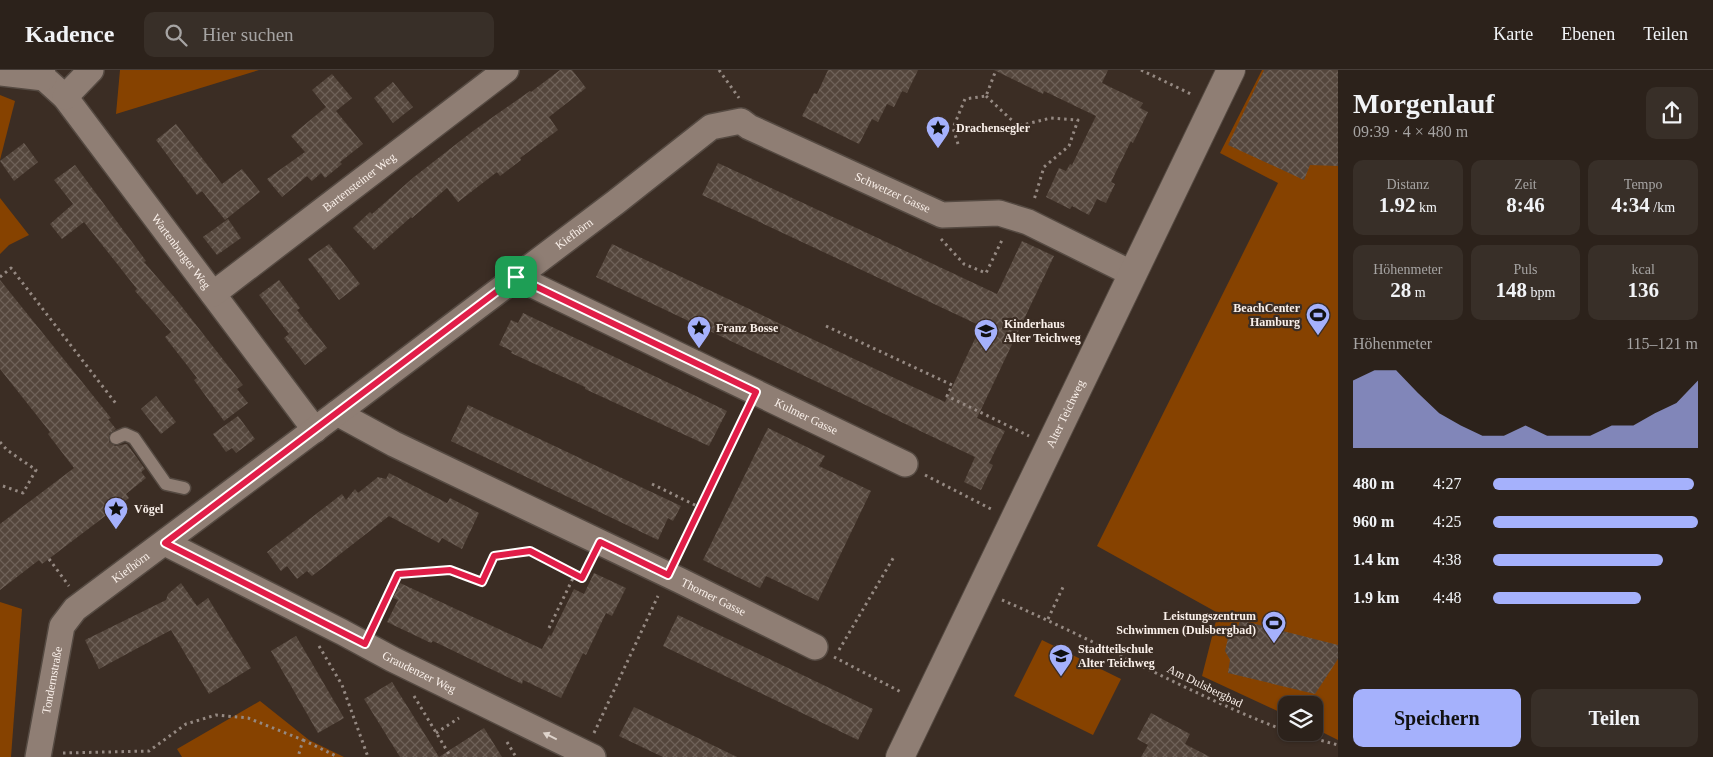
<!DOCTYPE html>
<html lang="de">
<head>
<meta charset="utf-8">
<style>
	:root { --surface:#2c221b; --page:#382f28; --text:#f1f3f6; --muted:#a6a4a3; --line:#483f3a; --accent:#a5b1fc }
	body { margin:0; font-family:Georgia,serif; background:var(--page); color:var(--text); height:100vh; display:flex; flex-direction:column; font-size:19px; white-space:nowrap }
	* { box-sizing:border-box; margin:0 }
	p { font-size:16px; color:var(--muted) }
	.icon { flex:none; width:28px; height:28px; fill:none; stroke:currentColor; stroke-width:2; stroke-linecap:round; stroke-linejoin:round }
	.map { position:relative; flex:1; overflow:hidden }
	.panel { display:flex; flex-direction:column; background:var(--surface); width:375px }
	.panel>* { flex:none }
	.buttons { position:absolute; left:1278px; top:626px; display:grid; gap:10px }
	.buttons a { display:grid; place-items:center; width:45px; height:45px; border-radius:10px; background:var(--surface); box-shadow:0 1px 4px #0004,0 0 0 1px var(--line); font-size:25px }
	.pin { position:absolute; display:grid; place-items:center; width:42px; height:42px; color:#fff; margin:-21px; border-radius:10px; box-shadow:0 2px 8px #0006 }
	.round { display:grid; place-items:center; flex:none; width:52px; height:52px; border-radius:10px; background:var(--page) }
	.head { display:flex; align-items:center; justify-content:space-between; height:85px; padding:0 15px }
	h1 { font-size:28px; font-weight:600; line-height:38px }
	.metrics { display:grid; grid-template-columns:repeat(3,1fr); gap:8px; height:85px; padding:5px 15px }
	.metrics div { display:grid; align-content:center; border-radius:10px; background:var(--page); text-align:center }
	.metrics b { font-size:21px; font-weight:600 }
	.metrics small { font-size:14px; font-weight:400 }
	.metrics p { font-size:14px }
	.chart { height:140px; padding:10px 15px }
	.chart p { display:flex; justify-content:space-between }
	.chart svg { width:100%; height:90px; margin-top:5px; fill:var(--accent); opacity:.7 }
	.cta { display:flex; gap:10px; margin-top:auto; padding:10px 15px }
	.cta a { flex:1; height:58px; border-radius:10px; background:var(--accent); color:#111; font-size:20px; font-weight:600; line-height:58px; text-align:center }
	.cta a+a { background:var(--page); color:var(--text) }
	ul { padding:0 15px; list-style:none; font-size:16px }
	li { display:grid; grid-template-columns:80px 60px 1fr; align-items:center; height:38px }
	li i { height:12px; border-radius:6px; background:var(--accent) }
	header { display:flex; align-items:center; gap:30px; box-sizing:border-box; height:70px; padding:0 25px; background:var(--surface); border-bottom:1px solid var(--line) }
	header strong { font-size:24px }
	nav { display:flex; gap:28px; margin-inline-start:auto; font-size:18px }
	.search { width:350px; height:45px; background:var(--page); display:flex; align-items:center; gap:12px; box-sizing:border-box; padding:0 18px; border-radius:10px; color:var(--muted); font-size:19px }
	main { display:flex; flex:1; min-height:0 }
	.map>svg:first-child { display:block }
</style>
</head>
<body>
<header>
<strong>Kadence</strong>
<div class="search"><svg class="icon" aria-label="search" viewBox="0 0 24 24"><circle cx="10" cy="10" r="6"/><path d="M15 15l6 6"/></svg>Hier suchen</div>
<nav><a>Karte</a><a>Ebenen</a><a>Teilen</a></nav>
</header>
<main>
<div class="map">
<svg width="1338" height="687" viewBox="0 0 1338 687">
	<defs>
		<pattern id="building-cross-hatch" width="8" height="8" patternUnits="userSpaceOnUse" patternTransform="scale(1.25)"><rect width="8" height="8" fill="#54463c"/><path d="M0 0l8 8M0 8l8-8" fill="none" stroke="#6e6158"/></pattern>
	</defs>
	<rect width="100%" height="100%" fill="#3b2d24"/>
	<g fill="#864200">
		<path d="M120 0H259L116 44Z"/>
		<path d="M1262 0H1338V670L1314 658V635H1286V645L1202 606 1218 543 1097 476 1278 113 1220 83Z"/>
		<path d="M0 25 15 31 0 90Z"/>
		<path d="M0 128 29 165 9 175 0 184Z"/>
		<path d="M0 532 22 539 11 687H0Z"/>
		<path d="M1042 570 1121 609 1093 665 1014 626Z"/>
		<path d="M260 631 309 670 344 687H182L177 679Z"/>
	</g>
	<g fill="url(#building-cross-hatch)">
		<path d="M560 0H572L586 18 549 47 558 60 520 88 521 90 500 106 497 102 458 132 447 118 412 148 411 147 374 180 353 158 370 142 372 144 414 107 473 61 530 21 531 22Z"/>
		<path d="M828 0H918L907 23 902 21 894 37 887 34 878 52 872 49 859 74 802 46 814 23 817 24Z"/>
		<path d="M994 0H1108L1102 13 1143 33 1140 38 1148 42 1133 73 1131 71 1111 112 1115 114 1106 133 1097 129 1089 145 1072 136 1070 139 1046 127 1059 98 1066 101 1070 94 1072 95 1096 46 1044 21 1043 24Z"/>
		<path d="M1264 0H1338V96L1310 95 1304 110 1228 75Z"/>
		<path d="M332 4 352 28 336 41 363 74 340 92 342 94 325 108 321 103 312 111 307 106 282 127 267 109 305 82 291 66 326 37 312 20Z"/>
		<path d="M393 12 413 37 393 53 374 28Z"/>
		<path d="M176 54 222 114 242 99 260 122 225 150 202 121 197 125 156 70Z"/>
		<path d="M24 73 38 92 14 111 0 91Z"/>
		<path d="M718 93 997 224 1022 171 1054 186 977 348 1005 361 989 393 993 395 981 420 964 412 975 387 596 207 612 174 945 332 981 256 702 125Z"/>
		<path d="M75 95 146 191 144 192 175 228 243 315 237 319 248 333 224 351 194 310 197 308 165 267 171 262 135 221 137 219 84 152 62 169 50 154 73 134 54 110Z"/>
		<path d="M228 149 241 168 217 185 203 167Z"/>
		<path d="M329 174 360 214 339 230 308 189Z"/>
		<path d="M0 210 111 348 108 349 116 359 109 364V372L115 376 127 374 145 399 141 402 146 408 126 424 129 428 42 494 39 490 0 520V454L74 398 48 364 50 362 0 299Z"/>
		<path d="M279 210 300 238 297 240 327 278 305 295 284 268 289 264 259 225Z"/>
		<path d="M523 243 727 341 709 376 585 319V317L511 283 512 281 499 275 511 250 518 253Z"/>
		<path d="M156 326 176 352 161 364 141 339Z"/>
		<path d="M468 335 681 436 673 451 668 448 658 470 451 371Z"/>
		<path d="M238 346 255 369 236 383 232 378 226 382 213 364Z"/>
		<path d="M768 358 825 386 819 396 871 421 818 531 766 506 760 518 703 490Z"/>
		<path d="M389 403 447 433 450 428 479 443 462 479 442 468 439 473 389 446 312 506 307 501 297 509 287 496 281 501 267 482 342 424 346 430 355 419 358 423 378 407 386 409Z"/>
		<path d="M594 503 626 518 612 546 606 543 586 585 583 583 561 628 523 610 522 614 433 571 431 573 387 552 398 530 393 528 400 513 542 579 549 565 551 566 574 519 584 524Z"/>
		<path d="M181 513 197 536 208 528 251 598 209 624 171 560 99 599 85 570 166 530 168 524Z"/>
		<path d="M678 545 873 639 858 670 663 576Z"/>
		<path d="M1240 550 1338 575V589L1315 624 1228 603 1230 590 1225 581 1228 568 1236 563Z"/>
		<path d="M296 566 344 648 318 663 271 581Z"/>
		<path d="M392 612 439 687 484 658 502 687H400L364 629Z"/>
		<path d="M634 637 737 687H663L644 678 619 666Z"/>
		<path d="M1151 643 1190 664 1185 674 1210 687H1141L1148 675 1137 669Z"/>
	</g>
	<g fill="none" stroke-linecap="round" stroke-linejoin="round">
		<defs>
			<path id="service" d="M116 368 125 364 134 368 166 414 184 418"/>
			<g id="minor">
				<path id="s1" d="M42 0 44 8 65 27 315 360"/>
				<path d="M0 3 44 8"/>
				<path d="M65 27 91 0"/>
				<path id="s2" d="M516 207 905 394"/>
				<path id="s3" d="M213 224 506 0"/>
				<path id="s4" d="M337 343 394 374 679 510 815 577"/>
				<path id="s5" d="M165 473 342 562 392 589 593 687"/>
				<path id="s6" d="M38 687 62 556 75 539 337 343 616 132 711 57 741 51 749 57 942 145 999 143 1028 152 1133 204"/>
			</g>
			<g id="tertiary">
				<path id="s7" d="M900 687 1231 0"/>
			</g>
		</defs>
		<use href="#service" stroke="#554a42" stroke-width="15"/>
		<use href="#minor" stroke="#554a42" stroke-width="28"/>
		<use href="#tertiary" stroke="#554a42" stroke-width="30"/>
		<g stroke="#958982" stroke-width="3" stroke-dasharray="2.5 4" stroke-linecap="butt">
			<path d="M719 0 739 28"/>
			<path d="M1141 0 1193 25"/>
			<path d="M986 26 1018 56 1051 48 1078 50 1069 76 1044 97 1034 130"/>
			<path d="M958 74 953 58 965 29 986 26 996 0"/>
			<path d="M941 169 964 194 986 203 1003 168"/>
			<path d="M0 207 11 198 117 335"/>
			<path d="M826 256 952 315 947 326 1029 366"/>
			<path d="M0 372 7 380 36 400 23 423 0 415"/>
			<path d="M925 405 993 440"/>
			<path d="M652 414 701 438"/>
			<path d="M678 484 746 343"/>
			<path d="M49 489 69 516"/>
			<path d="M1002 530C1098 571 1189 624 1286 661"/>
			<path d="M1048 549 1064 515"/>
			<path d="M375 553 398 504 450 500 482 512 494 486 530 481 582 508 589 493"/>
			<path d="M549 558 575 504"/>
			<path d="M319 576 342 615 368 687"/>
			<path d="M839 580 895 485"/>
			<path d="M834 587 903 623"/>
			<path d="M414 626 449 684V687"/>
			<path d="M1290 662 1338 675"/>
			<path d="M436 663 459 648"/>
			<path d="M594 663 658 526"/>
			<path d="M303 670 338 687"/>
			<path d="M507 672 516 687"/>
			<path d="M63 683 149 681 186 654 216 645 248 648 303 670 298 687"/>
		</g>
		<use href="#service" stroke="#8f7e74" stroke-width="12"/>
		<use href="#minor" stroke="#8f7e74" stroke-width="25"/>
		<use href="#tertiary" stroke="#8f7e74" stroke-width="28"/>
	</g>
	<defs><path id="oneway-solid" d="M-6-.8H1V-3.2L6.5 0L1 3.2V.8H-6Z" transform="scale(1.25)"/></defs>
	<use fill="#dfd4cc" href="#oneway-solid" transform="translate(550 666) rotate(-154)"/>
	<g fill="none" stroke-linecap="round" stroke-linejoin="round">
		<defs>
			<path id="route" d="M516 207 756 322 668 505 600 472 582 508 530 481 494 486 482 512 450 500 398 504 365 574 165 473Z"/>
		</defs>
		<use href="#route" stroke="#fff" stroke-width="10"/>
		<use href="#route" stroke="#e11d48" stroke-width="6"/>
	</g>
	<defs>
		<symbol id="sight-pin" viewBox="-11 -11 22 30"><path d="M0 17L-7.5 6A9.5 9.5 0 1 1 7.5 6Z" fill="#a5b1fc" stroke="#3b2d24"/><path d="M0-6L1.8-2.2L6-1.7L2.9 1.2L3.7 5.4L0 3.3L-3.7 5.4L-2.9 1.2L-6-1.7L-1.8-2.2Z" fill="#111"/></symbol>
		<symbol id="stadium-pin" viewBox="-11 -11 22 30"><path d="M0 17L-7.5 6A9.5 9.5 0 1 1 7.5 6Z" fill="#a5b1fc" stroke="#3b2d24"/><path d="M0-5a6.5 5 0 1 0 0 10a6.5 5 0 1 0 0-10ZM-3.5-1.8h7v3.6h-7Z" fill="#111"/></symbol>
		<symbol id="school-pin" viewBox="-11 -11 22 30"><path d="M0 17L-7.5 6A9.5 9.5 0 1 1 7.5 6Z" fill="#a5b1fc" stroke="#3b2d24"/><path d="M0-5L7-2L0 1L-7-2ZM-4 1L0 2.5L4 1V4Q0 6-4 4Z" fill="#111"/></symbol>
	</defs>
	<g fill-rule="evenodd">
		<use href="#sight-pin" x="924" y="44" width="28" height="38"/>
		<use href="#stadium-pin" x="1304" y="231" width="28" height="38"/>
		<use href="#sight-pin" x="685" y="244" width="28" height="38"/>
		<use href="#school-pin" x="972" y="247" width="28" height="38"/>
		<use href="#sight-pin" x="102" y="425" width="28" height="38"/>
		<use href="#stadium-pin" x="1260" y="539" width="28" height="38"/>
		<use href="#school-pin" x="1047" y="572" width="28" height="38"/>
	</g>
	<g text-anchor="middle" stroke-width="4.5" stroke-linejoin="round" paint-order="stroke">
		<g font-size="12" font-weight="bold" fill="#faf0ea" stroke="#3b2d24" text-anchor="start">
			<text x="956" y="62">Drachensegler</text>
			<text x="1300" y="242" text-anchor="end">BeachCenter<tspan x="1300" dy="14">Hamburg</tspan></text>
			<text x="1004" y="258">Kinderhaus<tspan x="1004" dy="14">Alter Teichweg</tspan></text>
			<text x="716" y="262">Franz Bosse</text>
			<text x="134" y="443">Vögel</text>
			<text x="1256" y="550" text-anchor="end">Leistungszentrum<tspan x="1256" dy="14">Schwimmen (Dulsbergbad)</tspan></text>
			<text x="1078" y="583">Stadtteilschule<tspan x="1078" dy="14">Alter Teichweg</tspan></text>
		</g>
		<g font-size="12" fill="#faf0ea" stroke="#3b2d24">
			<text dy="4" stroke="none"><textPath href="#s3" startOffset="184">Bartensteiner Weg</textPath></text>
			<text dy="4" stroke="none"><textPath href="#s6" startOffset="1151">Schwetzer Gasse</textPath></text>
			<text dy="4" stroke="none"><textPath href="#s6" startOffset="779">Kiefhörn</textPath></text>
			<text dy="4" stroke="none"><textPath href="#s1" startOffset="230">Wartenburger Weg</textPath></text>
			<text dy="4" stroke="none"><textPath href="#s7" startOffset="381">Alter Teichweg</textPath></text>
			<text dy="4" stroke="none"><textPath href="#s2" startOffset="322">Kulmer Gasse</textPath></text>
			<text dy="4" stroke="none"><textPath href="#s6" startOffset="224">Kiefhörn</textPath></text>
			<text dy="4" stroke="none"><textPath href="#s4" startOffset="419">Thorner Gasse</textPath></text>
			<text dy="4" stroke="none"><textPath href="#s5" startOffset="285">Graudenzer Weg</textPath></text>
			<text dy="4" stroke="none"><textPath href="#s6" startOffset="78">Tondernstraße</textPath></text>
			<text transform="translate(1205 616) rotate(26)" y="4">Am Dulsbergbad</text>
		</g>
	</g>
</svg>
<div class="buttons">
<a><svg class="icon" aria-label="layers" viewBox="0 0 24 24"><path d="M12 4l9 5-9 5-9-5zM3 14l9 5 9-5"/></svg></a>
</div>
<div class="pin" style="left:516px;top:207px;background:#1e9e55"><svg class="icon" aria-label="arrive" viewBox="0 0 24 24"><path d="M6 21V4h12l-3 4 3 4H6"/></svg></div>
</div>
<section class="panel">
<div class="head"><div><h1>Morgenlauf</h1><p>09:39 · 4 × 480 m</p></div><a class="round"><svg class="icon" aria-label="share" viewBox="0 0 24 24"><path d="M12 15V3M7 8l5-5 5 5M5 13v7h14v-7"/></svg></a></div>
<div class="metrics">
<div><p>Distanz</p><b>1.92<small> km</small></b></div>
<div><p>Zeit</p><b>8:46</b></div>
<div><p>Tempo</p><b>4:34<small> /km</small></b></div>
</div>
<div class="metrics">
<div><p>Höhenmeter</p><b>28<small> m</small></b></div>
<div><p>Puls</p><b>148<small> bpm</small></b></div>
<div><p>kcal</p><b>136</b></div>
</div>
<div class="chart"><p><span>Höhenmeter</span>115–121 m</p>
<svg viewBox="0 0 160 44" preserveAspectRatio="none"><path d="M0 44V11L10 6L20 6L30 17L40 27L50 33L60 38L70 38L80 33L90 38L100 38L110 38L120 33L130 33L140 27L150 22L160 11V44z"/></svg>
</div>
<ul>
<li><b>480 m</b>4:27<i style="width:98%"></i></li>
<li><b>960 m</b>4:25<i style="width:100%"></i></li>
<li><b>1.4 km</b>4:38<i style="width:83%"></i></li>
<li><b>1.9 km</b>4:48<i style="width:72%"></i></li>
</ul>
<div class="cta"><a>Speichern</a><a>Teilen</a></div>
</section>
</main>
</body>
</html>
